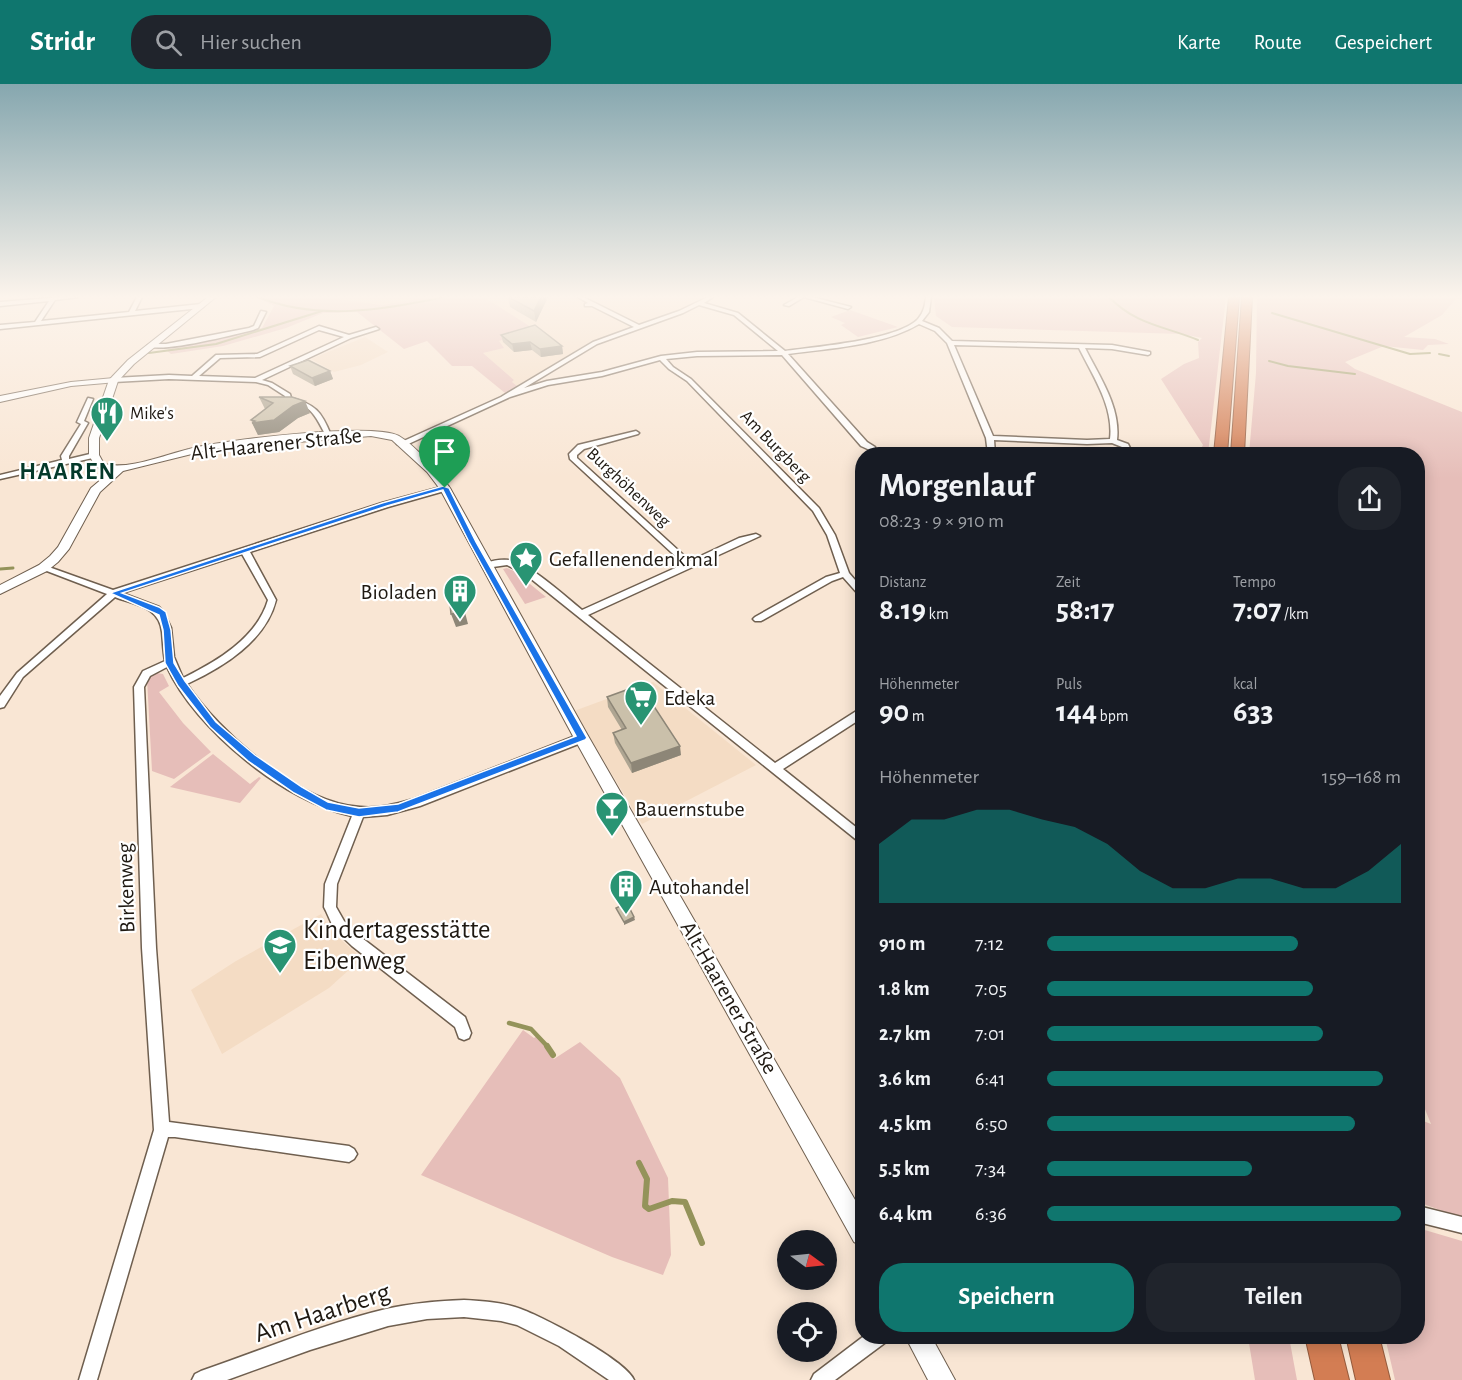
<!DOCTYPE html>
<html lang="de">
<head>
<meta charset="utf-8">
<style>
	:root { --surface:#171b24; --page:#20242c; --text:#f1f3f6; --muted:#9ea1a6; --accent:#0f766e }
	body { margin:0; font-family:"Alegreya Sans",sans-serif; background:var(--page); color:var(--text); height:100vh; display:flex; flex-direction:column; font-size:22px; white-space:nowrap }
	* { box-sizing:border-box; margin:0 }
	p { font-size:20px; color:var(--muted) }
	.icon { flex:none; width:33px; height:33px; fill:none; stroke:currentColor; stroke-width:2; stroke-linecap:round; stroke-linejoin:round }
	.map { position:relative; flex:1; overflow:hidden }
	.side { position:absolute; left:855px; top:363px; width:570px; height:897px; display:flex; flex-direction:column; background:var(--surface); border-radius:24px; box-shadow:0 3px 15px #0003 }
	.side>* { flex:none }
	.needle { width:39px; rotate:105deg }
	.controls { position:absolute; left:777px; top:1146px; display:grid; gap:12px }
	.controls a { display:grid; place-items:center; width:60px; height:60px; border-radius:50%; background:var(--surface); box-shadow:0 3px 15px #0003; font-size:30px }
	.pin { position:absolute; display:grid; place-items:center; width:51px; height:51px; color:#fff; margin:-62px -26px; border-radius:50% 50% 50% 0; rotate:-45deg; box-shadow:0 0 6px #0007 }
	.pin .icon { rotate:45deg }
	.round { display:grid; place-items:center; flex:none; width:63px; height:63px; border-radius:24px; background:var(--page) }
	.headline { display:flex; align-items:center; justify-content:space-between; height:102px; padding:0 24px }
	h1 { font-size:33px; font-weight:700; line-height:45px }
	.stats { display:grid; grid-template-columns:repeat(3,1fr); gap:9px; height:102px; padding:6px 24px }
	.stats div { display:grid; align-content:center }
	.stats b { font-size:30px; font-weight:700 }
	.stats small { font-size:16px; font-weight:400 }
	.stats p { font-size:16px }
	.chart { height:168px; padding:12px 24px }
	.chart p { display:flex; justify-content:space-between }
	.chart svg { width:100%; height:108px; margin-top:6px; fill:var(--accent); opacity:.7 }
	.action { display:flex; gap:12px; margin-top:auto; padding:12px 24px }
	.action a { flex:1; height:69px; border-radius:24px; background:var(--accent); color:#fff; font-size:24px; font-weight:700; line-height:69px; text-align:center }
	.action a+a { background:var(--page); color:var(--text) }
	ul { padding:0 24px; list-style:none; font-size:20px }
	li { display:grid; grid-template-columns:96px 72px 1fr; align-items:center; height:45px }
	li i { height:15px; border-radius:8px; background:var(--accent) }
	header { display:flex; align-items:center; gap:36px; box-sizing:border-box; height:84px; padding:0 30px; background:var(--accent); color:#fff }
	header strong { font-size:28px }
	nav { display:flex; gap:33px; margin-inline-start:auto; font-size:21px }
	.search { width:420px; height:54px; background:var(--page); display:flex; align-items:center; gap:15px; box-sizing:border-box; padding:0 21px; border-radius:24px; color:var(--muted); font-size:22px }
	.map>svg:first-child { display:block }
</style>
</head>
<body>
<header>
<strong>Stridr</strong>
<div class="search"><svg class="icon" aria-label="search" viewBox="0 0 24 24"><circle cx="10" cy="10" r="6"/><path d="M15 15l6 6"/></svg>Hier suchen</div>
<nav><a>Karte</a><a>Route</a><a>Gespeichert</a></nav>
</header>
<div class="map">
<svg width="1462" height="1296" viewBox="0 0 1462 1296">
	<rect width="100%" height="100%" fill="#f9e6d4"/>
	<g fill="#f4dcc4">
		<path d="M324 213H428L382 221Z"/>
		<path d="M484 213H705L679 227 592 257 517 302 512 298 514 296 483 269 503 264 498 257 533 245Z"/>
		<path d="M365 253 388 268 361 281 334 288 311 275Z"/>
		<path d="M653 598 756 681 642 740 574 627Z"/>
		<path d="M321 830 332 848 362 874 329 904 222 970 191 906 236 877Z"/>
	</g>
	<g fill="#e6beb9">
		<path d="M256 213H324L382 221 428 213H484L534 245 499 257 504 264 483 269 514 296 512 298 517 302 505 309 472 282H452L427 257 404 265 357 228 323 229 286 244 223 262 171 270 166 266 262 244 274 222Z"/>
		<path d="M934 213H1226L1208 370H1198L1203 361 1161 295 1184 280 1199 274 1198 258 1202 254 1182 250 952 243 936 232Z"/>
		<path d="M1257 213H1462V215H1456L1442 231 1404 253 1435 255 1449 260 1428 261 1423 266 1384 262 1345 278 1355 285 1462 328V1134L1418 1118V1035L1431 1040 1418 1008V370H1249L1256 289Z"/>
		<path d="M850 226 898 243 858 253 841 241 845 239 831 233Z"/>
		<path d="M507 484 514 487 546 513 525 520 503 485Z"/>
		<path d="M157 589 163 590 169 602 159 608 183 639 211 668 174 695 152 687 147 595Z"/>
		<path d="M213 670 250 700 259 693 261 694 240 719 170 703Z"/>
		<path d="M523 946 534 954 537 952 554 975 580 958 620 994 668 1094 671 1171 663 1191 612 1173 421 1091Z"/>
		<path d="M1418 1144 1462 1157V1296H1395L1385 1253 1418 1252Z"/>
		<path d="M1248 1253H1289L1297 1296H1255Z"/>
	</g>
	<g fill="none" stroke-linecap="round" stroke-linejoin="round">
		<g stroke="#94935a" stroke-width="2">
			<path d="M258 213C317 237 383 226 444 213"/>
			<path d="M1109 213C1136 241 1164 242 1198 256"/>
			<path d="M1272 229 1410 270 1430 269"/>
			<path d="M149 269 216 260 322 227"/>
			<path d="M1439 270 1449 272"/>
			<path d="M1269 277 1288 282 1355 290"/>
		</g>
		<path stroke="#94935a" stroke-width="3" d="M0 485 13 484"/>
		<path stroke="#94935a" stroke-width="4.5" d="M509 939 531 945 548 963"/>
		<g stroke="#94935a" stroke-width="6">
			<path d="M547 962 553 971"/>
			<path d="M639 1079 647 1095 645 1122 649 1125 672 1117 685 1118 702 1159"/>
		</g>
		<defs>
			<g id="minor">
				<path d="M62 213H78L55 216 41 237 129 228 137 213H142L135 227 201 220 204 222 201 224 0 245V241L35 238 49 217 0 222V218Z"/>
				<path d="M578 213H583L639 241 679 227 708 213H713L704 219 738 229 785 267C815 263 898 256 918 235 924 228 925 221 926 213H931L929 228 922 237 939 244 952 257 1112 261 1150 268V270L1148 271 1112 265 1085 264C1099 292 1121 323 1117 356L1128 360 1133 370H1126L1122 363 1112 359 1087 360 994 356 995 370H988L986 354 947 259 935 247 919 240C882 262 830 264 788 270L867 358 875 363V367H872L861 362 782 271 697 272 666 275 673 283 691 295 819 424 835 451 849 489 862 504V512L859 511 843 493 832 497 761 537H755L753 535 755 533 826 493 840 489 827 451 813 427 687 297 669 285 660 276 602 292 548 301 510 313 404 362 397 360 501 313 593 258 634 243 592 222H585V220L588 219ZM699 221 734 231 778 267 697 268 661 272 602 288 547 297 524 304 597 260 683 229ZM954 261 1079 264C1093 292 1114 323 1110 355L1087 356 993 352Z"/>
				<path d="M798 213H804L789 222 784 221Z"/>
				<path d="M804 213H812L851 223 848 225Z"/>
				<path d="M261 227 266 228 258 244 253 246C232 251 163 269 147 262L150 260H166L249 244 254 242Z"/>
				<path d="M319 242 349 251 376 243 379 245 351 254 262 296 272 299 290 310 291 314C316 321 321 327 331 351L330 352H326C320 341 315 328 303 321 297 318 290 319 285 315V312L268 301 256 298 169 295 114 298 111 296 114 294 169 291 192 292 216 271 257 270ZM319 246 344 253 255 294 199 292 220 274 260 273Z"/>
				<path d="M88 314 93 315 84 337 88 339 69 372V375L94 369H97V373L0 395V391L62 376 61 372 81 340 77 338Z"/>
				<path d="M636 347 639 349 638 350 584 365 577 371V374L690 477 739 454 756 450 760 452 588 531 775 679 858 626 862 625V634L783 685 862 748V759L858 757 525 490 507 481 486 484 482 481C487 477 501 475 509 476 528 478 566 513 582 526L684 480 570 375 569 370 578 361Z"/>
				<path d="M445 402H448V406L388 423 250 468 276 516C266 557 223 583 187 600 219 648 300 720 360 723 378 725 396 720 414 715L578 651H586L587 654 586 657 420 722 387 731 363 733 337 800 336 823 344 837 362 854 465 933 471 949 469 954 464 956 459 954 455 943 352 862 334 845 326 827 324 823 325 800 352 732C286 719 195 645 167 583L150 592 144 603 156 864 169 1038 349 1062 354 1065 357 1070 354 1075 349 1078 175 1053H168L97 1296H79L154 1046 142 864 134 603 143 587 165 577C163 567 163 558 162 548 159 522 135 521 115 513L23 593 4 623 0 624V612L17 589 107 510 39 484 40 482H46L113 506 382 419ZM242 470 268 516C257 554 216 578 183 594L174 573 171 544 164 529 159 523 122 509Z"/>
				<path d="M1418 1122 1462 1133V1149L1418 1138Z"/>
				<path d="M464 1216C482 1217 499 1218 515 1223 539 1230 626 1276 634 1296H609L559 1262 517 1241 501 1237 464 1233 427 1235 388 1242 310 1266 227 1296H192L195 1290 201 1287C262 1266 323 1240 386 1225 412 1219 438 1217 464 1216Z"/>
				<path d="M864 1252H889L886 1258 835 1296H811L814 1290Z"/>
			</g>
			<path id="tertiary" d="M114 294 118 296 117 298 71 302 0 318V312L71 298Z"/>
			<g id="secondary">
				<path d="M208 213H216L134 280 118 297 99 354V371L104 380C130 386 164 371 189 365 223 356 372 338 399 352 415 361 439 389 450 404L587 650 862 1128V1162L854 1158 574 654 440 405 427 388 392 356 371 352 212 365 123 387 100 408 69 465 58 478 47 487 0 510V501L39 481 50 472 58 463 91 404 110 388 95 382 89 371V354L109 296 128 276Z"/>
				<path d="M905 1252H931L955 1296H928Z"/>
			</g>
			<g id="motorway">
				<path d="M1229 213H1239L1227 370H1214Z"/>
				<path d="M1242 213H1252L1244 370H1231Z"/>
				<path d="M1305 1252H1338L1349 1296H1315Z"/>
				<path d="M1346 1252H1379L1390 1296H1356Z"/>
			</g>
		</defs>
		<use href="#minor" stroke="#6f5f4f" stroke-width="3"/>
		<use href="#tertiary" stroke="#6f5f4f" stroke-width="2"/>
		<use href="#secondary" stroke="#6f5f4f" stroke-width="2"/>
		<use href="#motorway" stroke="#945a3c" stroke-width="2"/>
		<use href="#minor" fill="#fff" fill-rule="evenodd"/>
		<use href="#tertiary" fill="#fff" fill-rule="evenodd"/>
		<use href="#secondary" fill="#fff" fill-rule="evenodd"/>
		<use href="#motorway" fill="#d37d53" fill-rule="evenodd"/>
	</g>
	<g fill="#aea592">
		<path d="M508 213H548L536 238 510 223Z"/>
		<path d="M501 251 562 262 563 270 541 273 532 266 514 268 503 258Z"/>
		<path d="M290 282 330 287 333 295 315 302 293 290Z"/>
		<path d="M259 313 310 329 298 334 279 348 258 351 251 336 265 325Z"/>
		<path d="M607 613 681 671 632 689 615 659 613 649 622 646 608 623Z"/>
	</g>
	<g fill="#8d8677">
		<path d="M541 213H548L536 238 534 227Z"/>
		<path d="M530 258 532 266 514 268 512 260Z"/>
		<path d="M562 262 563 270 541 273 540 265Z"/>
		<path d="M330 287 333 295 315 302 312 294Z"/>
		<path d="M305 317 310 329 298 334 279 348 258 351 252 339Z"/>
		<path d="M462 517 468 540 456 543 451 530Z"/>
		<path d="M680 662 681 671 632 689 631 679Z"/>
		<path d="M634 833 635 836 624 841V838Z"/>
	</g>
	<g fill="#cac0aa" stroke="#8d8677" stroke-width="1.5">
		<path d="M508 213H541L534 227Z"/>
		<path d="M535 241 562 262 540 265 530 258 512 260 501 251Z"/>
		<path d="M308 276 330 287 312 294 290 282Z"/>
		<path d="M259 313H292L305 317 293 322 274 336 252 339 255 337 251 336 273 319Z"/>
		<path d="M462 517 464 527 451 530 450 520Z"/>
		<path d="M640 601 680 662 631 679 613 649 626 644 607 613Z"/>
		<path d="M627 819 634 833 624 838 616 824Z"/>
	</g>
	<linearGradient id="sky" x2="0" y2="1"><stop stop-color="#86a7af"/><stop offset="0.54" stop-color="#fcf4ec"/><stop offset="1" stop-color="#fcf4ec" stop-opacity="0"/></linearGradient>
	<rect width="1462" height="394" fill="url(#sky)"/>
	<path fill="#1a73e8" stroke="#fff" stroke-width="1.5" fill-rule="evenodd" d="M443 402 449 404 476 458 587 654 585 656 398 728 359 733 326 726 294 709 248 677 210 643 178 602 165 579 163 546 159 531 110 509 382 419ZM443 406 469 458 576 652 398 720 359 724 328 718 302 703 255 671 216 638 185 597 174 579 171 546 166 528 159 523 122 509 387 422Z"/>
	<defs>
		<symbol id="restaurant-pin" viewBox="-11 -11 22 30"><path d="M0 17L-7.5 6A9.5 9.5 0 1 1 7.5 6Z" fill="#299473" stroke="#fff"/><path d="M-5-6h1v4h1v-4h1v4h1v-4h1v5L-1.5 .5V6h-2V.5L-5-1ZM5-6V6H3V1.5H1.5Q1.5-4 5-6Z" fill="#fff"/></symbol>
		<symbol id="sight-pin" viewBox="-11 -11 22 30"><path d="M0 17L-7.5 6A9.5 9.5 0 1 1 7.5 6Z" fill="#299473" stroke="#fff"/><path d="M0-6L1.8-2.2L6-1.7L2.9 1.2L3.7 5.4L0 3.3L-3.7 5.4L-2.9 1.2L-6-1.7L-1.8-2.2Z" fill="#fff"/></symbol>
		<symbol id="building-pin" viewBox="-11 -11 22 30"><path d="M0 17L-7.5 6A9.5 9.5 0 1 1 7.5 6Z" fill="#299473" stroke="#fff"/><path d="M-4-6H4V6H1V3H-1V6H-4ZM-2.5-4.3h1.7v1.8h-1.7ZM.8-4.3h1.7v1.8H.8ZM-2.5-1h1.7V.8h-1.7ZM.8-1h1.7V.8H.8Z" fill="#fff"/></symbol>
		<symbol id="supermarket-pin" viewBox="-11 -11 22 30"><path d="M0 17L-7.5 6A9.5 9.5 0 1 1 7.5 6Z" fill="#299473" stroke="#fff"/><path d="M-6-5.5h2.5l.6 2H6L4.5 2H-2.5L-4.4-4H-6ZM-1.5 3.2a1.3 1.3 0 1 0 .1 0ZM3 3.2a1.3 1.3 0 1 0 .1 0Z" fill="#fff"/></symbol>
		<symbol id="bar-pin" viewBox="-11 -11 22 30"><path d="M0 17L-7.5 6A9.5 9.5 0 1 1 7.5 6Z" fill="#299473" stroke="#fff"/><path d="M-6-5H6L.8 .8V4.5H3.5V6h-7V4.5H-.8V.8Z" fill="#fff"/></symbol>
		<symbol id="school-pin" viewBox="-11 -11 22 30"><path d="M0 17L-7.5 6A9.5 9.5 0 1 1 7.5 6Z" fill="#299473" stroke="#fff"/><path d="M0-5L7-2L0 1L-7-2ZM-4 1L0 2.5L4 1V4Q0 6-4 4Z" fill="#fff"/></symbol>
	</defs>
	<g fill-rule="evenodd">
		<use href="#restaurant-pin" x="88" y="310" width="38" height="52"/>
		<use href="#sight-pin" x="507" y="455" width="38" height="52"/>
		<use href="#building-pin" x="441" y="488" width="38" height="52"/>
		<use href="#supermarket-pin" x="622" y="594" width="38" height="52"/>
		<use href="#bar-pin" x="593" y="705" width="38" height="52"/>
		<use href="#building-pin" x="607" y="783" width="38" height="52"/>
		<use href="#school-pin" x="261" y="842" width="38" height="52"/>
	</g>
	<g text-anchor="middle" stroke-width="4.5" stroke-linejoin="round" paint-order="stroke">
		<g font-size="18" fill="#1f1912" stroke="#fff" text-anchor="start">
			<text x="130" y="335">Mike's</text>
		</g>
		<g font-size="18" fill="#1f1912" stroke="#fff">
			<text transform="translate(776 362) rotate(46)" y="6">Am Burgberg</text>
			<text transform="translate(629 403) rotate(43)" y="6">Burghöhenweg</text>
		</g>
		<g font-size="22" fill="#1f1912" stroke="#fff">
			<text transform="translate(276 359) rotate(-6)" y="8">Alt-Haarener Straße</text>
			<text transform="translate(125 804) rotate(-92)" y="8">Birkenweg</text>
			<text transform="translate(730 913) rotate(60)" y="8">Alt-Haarener Straße</text>
		</g>
		<g font-size="22" fill="#1f1912" stroke="#fff" text-anchor="start">
			<text x="549" y="482">Gefallenendenkmal</text>
			<text x="437" y="515" text-anchor="end">Bioladen</text>
			<text x="664" y="621">Edeka</text>
			<text x="635" y="732">Bauernstube</text>
			<text x="649" y="810">Autohandel</text>
		</g>
		<g font-size="24" font-weight="bold" letter-spacing="1.5" fill="#04392a" stroke="#fff">
			<text x="68" y="395">HAAREN</text>
		</g>
		<g font-size="27" fill="#1f1912" stroke="#fff" text-anchor="start">
			<text x="303" y="854">Kindertagesstätte<tspan x="303" dy="31">Eibenweg</tspan></text>
		</g>
		<g font-size="27" fill="#1f1912" stroke="#fff">
			<text transform="translate(322 1228) rotate(-18)" y="9">Am Haarberg</text>
		</g>
	</g>
</svg>
<div class="controls">
<a><svg class="needle" viewBox="-14 -14 28 28"><path d="M0-13l5 13h-10z" fill="#e53935"/><path d="M0 13l5-13h-10z" fill="#9ea1a6"/></svg></a>
<a><svg class="icon" aria-label="locate" viewBox="0 0 24 24"><circle cx="12" cy="12" r="6"/><path d="M12 2v4M12 18v4M2 12h4M18 12h4"/></svg></a>
</div>
<div class="pin" style="left:445px;top:404px;background:#1e9e55"><svg class="icon" aria-label="arrive" viewBox="0 0 24 24"><path d="M6 21V4h12l-3 4 3 4H6"/></svg></div>
<section class="side">
<div class="headline"><div><h1>Morgenlauf</h1><p>08:23 · 9 × 910 m</p></div><a class="round"><svg class="icon" aria-label="share" viewBox="0 0 24 24"><path d="M12 15V3M7 8l5-5 5 5M5 13v7h14v-7"/></svg></a></div>
<div class="stats">
<div><p>Distanz</p><b>8.19<small> km</small></b></div>
<div><p>Zeit</p><b>58:17</b></div>
<div><p>Tempo</p><b>7:07<small> /km</small></b></div>
</div>
<div class="stats">
<div><p>Höhenmeter</p><b>90<small> m</small></b></div>
<div><p>Puls</p><b>144<small> bpm</small></b></div>
<div><p>kcal</p><b>633</b></div>
</div>
<div class="chart"><p><span>Höhenmeter</span>159–168 m</p>
<svg viewBox="0 0 160 44" preserveAspectRatio="none"><path d="M0 44V20L10 10L20 10L30 6L40 6L50 10L60 13L70 20L80 31L90 38L100 38L110 34L120 34L130 38L140 38L150 31L160 20V44z"/></svg>
</div>
<ul>
<li><b>910 m</b>7:12<i style="width:71%"></i></li>
<li><b>1.8 km</b>7:05<i style="width:75%"></i></li>
<li><b>2.7 km</b>7:01<i style="width:78%"></i></li>
<li><b>3.6 km</b>6:41<i style="width:95%"></i></li>
<li><b>4.5 km</b>6:50<i style="width:87%"></i></li>
<li><b>5.5 km</b>7:34<i style="width:58%"></i></li>
<li><b>6.4 km</b>6:36<i style="width:100%"></i></li>
</ul>
<div class="action"><a>Speichern</a><a>Teilen</a></div>
</section>
</div>
</body>
</html>
